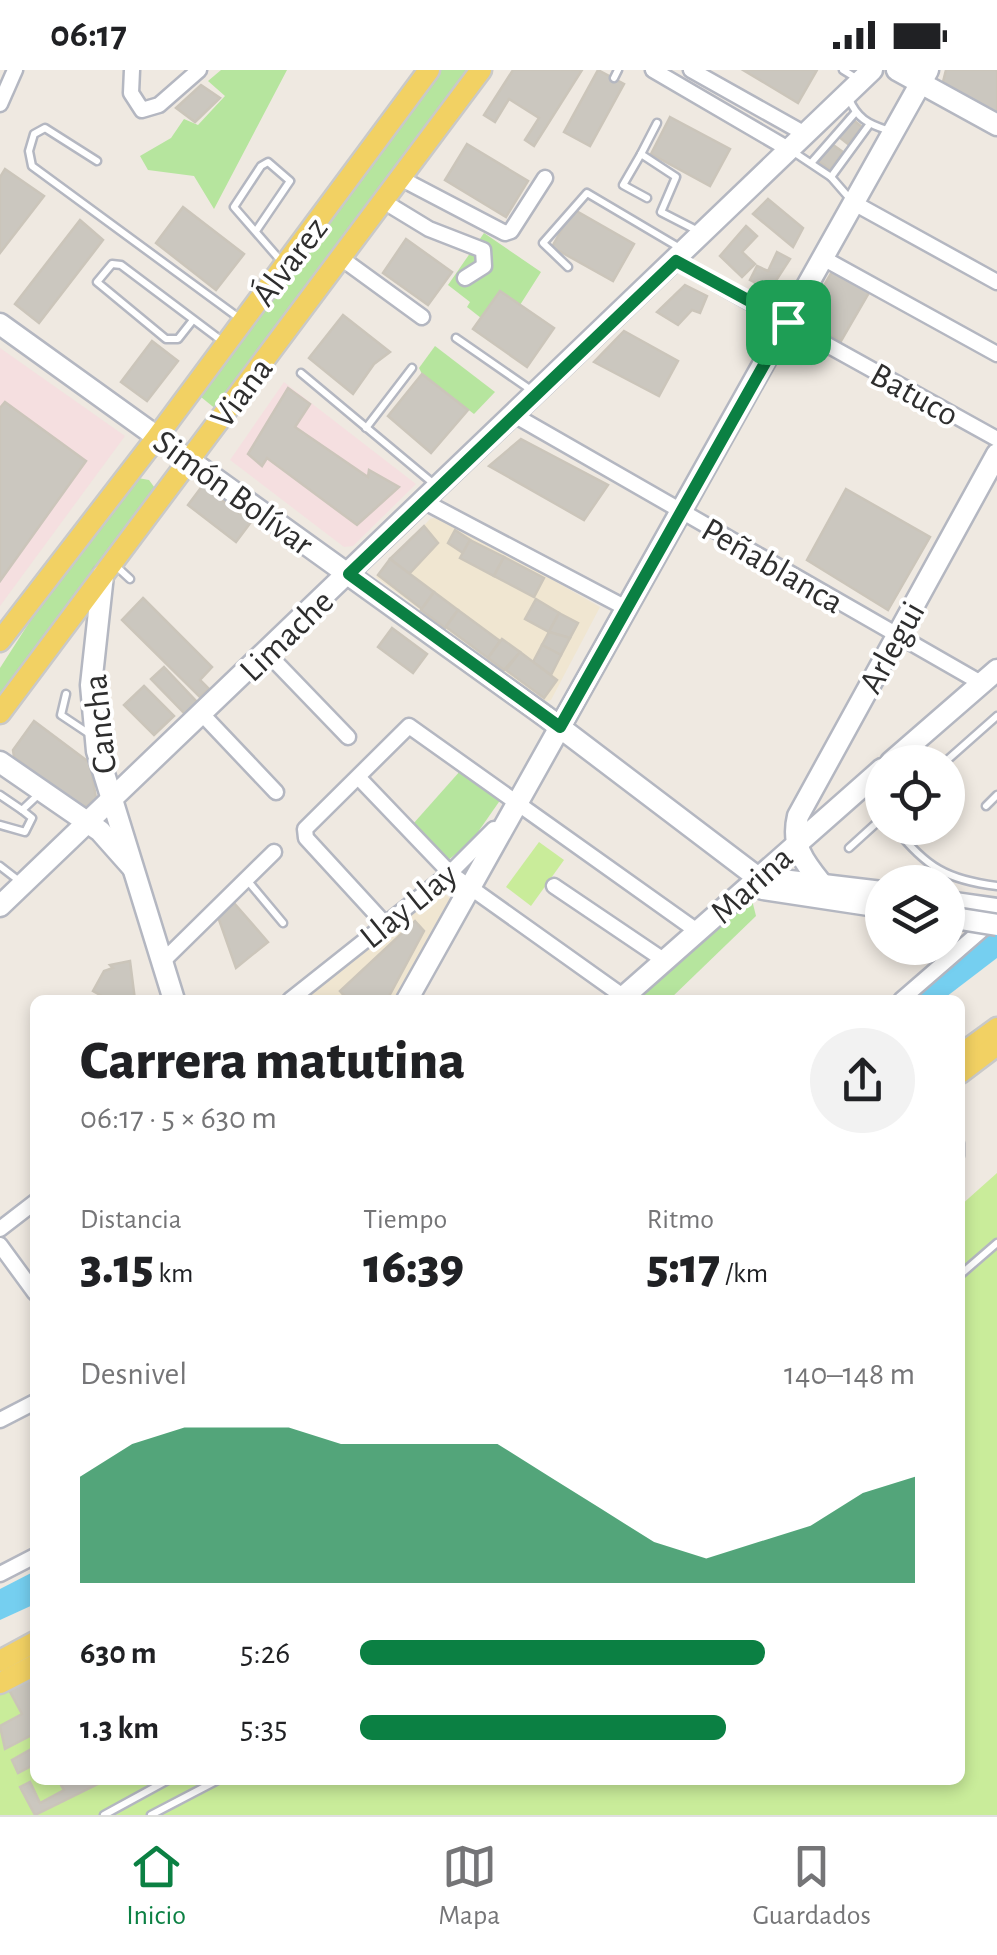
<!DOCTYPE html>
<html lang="es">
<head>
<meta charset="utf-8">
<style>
	:root { --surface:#fff; --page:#f2f2f2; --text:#202124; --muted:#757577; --line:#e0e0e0; --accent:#0b8043 }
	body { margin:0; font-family:"Alegreya Sans",sans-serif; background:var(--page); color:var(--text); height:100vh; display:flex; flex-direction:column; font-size:38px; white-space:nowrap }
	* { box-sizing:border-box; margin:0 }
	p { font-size:32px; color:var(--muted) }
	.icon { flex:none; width:55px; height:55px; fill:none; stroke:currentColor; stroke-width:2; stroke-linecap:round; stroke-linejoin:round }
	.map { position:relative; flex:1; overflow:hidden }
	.side { position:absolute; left:30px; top:925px; width:935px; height:790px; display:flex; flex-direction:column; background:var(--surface); border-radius:15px; box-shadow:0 5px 15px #0003 }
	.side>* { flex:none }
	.tools { position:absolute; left:865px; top:675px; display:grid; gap:20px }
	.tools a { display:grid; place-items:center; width:100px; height:100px; border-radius:50%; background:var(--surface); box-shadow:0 5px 15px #0003; font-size:50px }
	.pin { position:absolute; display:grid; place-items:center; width:85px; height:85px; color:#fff; margin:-42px; border-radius:20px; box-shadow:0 5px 15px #0006 }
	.round { display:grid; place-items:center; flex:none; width:105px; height:105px; border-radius:52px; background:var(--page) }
	.headline { display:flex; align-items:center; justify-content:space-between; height:170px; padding:0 50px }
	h1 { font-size:55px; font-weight:800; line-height:75px }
	.metrics { display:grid; grid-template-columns:repeat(3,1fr); gap:15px; height:170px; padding:10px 50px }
	.metrics div { display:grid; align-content:center }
	.metrics b { font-size:50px; font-weight:800 }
	.metrics small { font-size:28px; font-weight:400 }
	.metrics p { font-size:28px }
	.chart { height:280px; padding:20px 50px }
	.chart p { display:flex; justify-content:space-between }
	.chart svg { width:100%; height:180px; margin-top:10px; fill:var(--accent); opacity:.7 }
	ul { padding:0 50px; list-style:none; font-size:32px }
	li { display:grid; grid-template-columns:160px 120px 1fr; align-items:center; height:75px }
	li i { height:25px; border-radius:12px; background:var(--accent) }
	.status { display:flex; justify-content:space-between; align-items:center; height:70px; padding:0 50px; background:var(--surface); direction:ltr }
	.status svg { height:28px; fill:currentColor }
	.tabs { display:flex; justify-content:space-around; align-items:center; height:140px; border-top:2px solid var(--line); background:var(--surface); font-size:28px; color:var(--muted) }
	.tabs a { display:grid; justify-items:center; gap:5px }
	.tabs .on { color:var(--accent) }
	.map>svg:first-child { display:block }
</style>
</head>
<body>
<div class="status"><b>06:17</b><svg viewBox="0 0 49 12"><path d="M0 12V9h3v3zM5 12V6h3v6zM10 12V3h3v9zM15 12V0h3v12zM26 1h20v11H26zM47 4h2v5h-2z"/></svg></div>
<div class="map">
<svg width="997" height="1745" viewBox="0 0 997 1745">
	<rect width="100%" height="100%" fill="#efe9e1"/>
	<g fill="#f0e6d1">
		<path d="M441 446 600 537 551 630 544 632 376 507 430 449Z"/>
		<path d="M440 821 451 829 395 930H303Z"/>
	</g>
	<g fill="#f5dfe0">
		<path d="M0 278 125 366 0 536Z"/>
		<path d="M284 312 416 414 353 476 344 477 230 390Z"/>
	</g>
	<g fill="#b6e59e">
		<path d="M221 0H287L214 139 194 106 148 100 140 86 171 68 184 49 198 55 225 26 208 11Z"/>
		<path d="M436 0H471L217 340 201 327 200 317Z"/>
		<path d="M484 163 541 202 520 235 500 221 481 248 467 237 470 232 448 215Z"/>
		<path d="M435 276 495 322 474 344 422 304 419 298Z"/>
		<path d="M138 408 149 410 157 421 0 633V598L45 528Z"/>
		<path d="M461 700 501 729 471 772 447 791 413 754Z"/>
		<path d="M752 830 756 846 669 930H633Z"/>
	</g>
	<g fill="#c9ec9a">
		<path d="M539 772 564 790 531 836 506 817Z"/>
		<path d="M997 1103V1745H0V1622L35 1604V1710H960V1136Z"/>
	</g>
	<g fill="#75cff0">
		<path d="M997 853V888L942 930H910Z"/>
		<path d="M35 1501V1534L0 1550V1519Z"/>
	</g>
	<g fill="#cbc7bf" stroke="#cbc5ba" stroke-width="2.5">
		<path d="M513 0H582L534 76 525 70 539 48 509 29 495 52 484 45Z"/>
		<path d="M598 0 624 14 590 76 564 62Z"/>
		<path d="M743 0H817L798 33Z"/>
		<path d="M946 0H997V44L943 12Z"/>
		<path d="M201 15 220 28 195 52 176 38Z"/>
		<path d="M847 45 862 57 848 74 834 63Z"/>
		<path d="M670 47 730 79 710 116 651 84Z"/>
		<path d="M829 72 843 82 830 100 816 89Z"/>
		<path d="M467 74 528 111 506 147 445 110Z"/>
		<path d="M5 99 44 126 0 183V107Z"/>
		<path d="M768 129 803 158 793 177 753 144Z"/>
		<path d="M183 137 244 184 216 220 156 173Z"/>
		<path d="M573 139 634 174 613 211 552 177Z"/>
		<path d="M80 150 103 170 39 253 15 234Z"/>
		<path d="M746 156 757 166 742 182 755 194 742 207 720 186Z"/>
		<path d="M406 169 452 202 428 235 383 203Z"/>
		<path d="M777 182 790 189 770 220 750 210 757 196 768 201Z"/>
		<path d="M833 200 870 221 841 271 804 250Z"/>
		<path d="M685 215 707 226 700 243 692 240 678 255 657 242Z"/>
		<path d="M500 221 554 258 527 297 473 259Z"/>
		<path d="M343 245 390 282 374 294 353 324 309 288Z"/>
		<path d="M624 261 678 291 659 326 594 292Z"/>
		<path d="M152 271 178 291 147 331 121 312Z"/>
		<path d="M422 304 468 340 431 383 388 346Z"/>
		<path d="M288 318 310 334 295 357 368 407 369 400 399 417 357 455 267 388 262 396 248 384Z"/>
		<path d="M5 332 86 391 0 511V338Z"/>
		<path d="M521 369 608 415 584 450 489 396Z"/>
		<path d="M203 415 251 452 236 472 188 435Z"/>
		<path d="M846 419 930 467 888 540 807 490Z"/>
		<path d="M424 456 438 473 409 504 390 489Z"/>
		<path d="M455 460 470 470 463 483 448 473Z"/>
		<path d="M470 470 504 487 494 506 460 488Z"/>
		<path d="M504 487 544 508 534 527 494 506Z"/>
		<path d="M390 489 434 522 422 539 378 505Z"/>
		<path d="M434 522 458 540 445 558 421 540Z"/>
		<path d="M143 528 212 597 200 610 209 619 200 627 122 550Z"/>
		<path d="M536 529 559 543 549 562 525 549Z"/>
		<path d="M458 540 500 571 488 588 446 557Z"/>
		<path d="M559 543 578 553 570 568 549 562Z"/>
		<path d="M392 558 427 584 413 603 378 577Z"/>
		<path d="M549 562 570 568 561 585 542 575Z"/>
		<path d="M502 569 520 582 504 600 488 588Z"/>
		<path d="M542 575 561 585 551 605 533 592Z"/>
		<path d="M520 582 557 610 544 628 506 600Z"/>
		<path d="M164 597 197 632 185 644 151 609Z"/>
		<path d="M144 616 174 646 154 665 124 635Z"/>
		<path d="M34 651 90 693 96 728 87 736 78 735 14 687 13 680Z"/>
		<path d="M234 833 268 872 236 898 218 847Z"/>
		<path d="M415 851 424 861 387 930H348L340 921Z"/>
		<path d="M130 891 135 930H109L93 921 104 901 113 898 110 895Z"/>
		<path d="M35 1604V1671L32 1665 5 1679 0 1656 22 1644 8 1618Z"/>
		<path d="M35 1677V1694L18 1703 12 1690Z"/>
		<path d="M58 1710 100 1713 35 1745 20 1717 30 1712 40 1733 64 1720Z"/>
	</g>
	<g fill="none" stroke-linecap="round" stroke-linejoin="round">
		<defs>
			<g id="lane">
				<path d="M843 0 856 8"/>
				<path d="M614 8 618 0"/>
				<path d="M849 29C857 48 868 54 887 60"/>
				<path d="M657 53 641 84 676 107 661 142 700 162"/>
				<path d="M792 81 831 107 851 130"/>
				<path d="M641 84 623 115 647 128"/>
				<path d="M97 91 45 58 34 64 29 81 32 96 239 248"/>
				<path d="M812 92 855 43"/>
				<path d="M831 107 869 55"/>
				<path d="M256 161 290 111 268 92 261 96 234 137 281 191"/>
				<path d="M568 197 543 173 587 123 680 178"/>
				<path d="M193 250 178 269H166L97 212 112 194 121 195 222 271"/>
				<path d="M456 268 531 320"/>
				<path d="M301 303 434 414"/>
				<path d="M366 358 412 298"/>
				<path d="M117 497 130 509"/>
				<path d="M66 624 61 645 88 663"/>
				<path d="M945 692 997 646"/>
				<path d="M0 725 22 740 38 725"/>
				<path d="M986 736 997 725"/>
				<path d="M0 755 25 762 32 748 22 740"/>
				<path d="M895 758C926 797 947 810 997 816"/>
				<path d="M849 778 882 748"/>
				<path d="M0 796 18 810"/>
				<path d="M247 810 283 853"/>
				<path d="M960 1073V1086"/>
				<path d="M960 1205 997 1173"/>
				<path d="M104 1745 168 1710"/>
				<path d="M151 1745 218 1710"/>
			</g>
			<g id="street">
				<path d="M132 0 131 23 142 40 159 35 199 0"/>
				<path d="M653 0 790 80"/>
				<path d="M691 0 807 65"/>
				<path d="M0 34 15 0"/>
				<path d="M400 108 505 163 511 161 545 108"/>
				<path d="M383 131 429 159 483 180 484 196 465 208"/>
				<path d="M854 133 997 212"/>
				<path d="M341 188 422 247"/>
				<path d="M823 188 997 284"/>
				<path d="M676 191 997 369"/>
				<path d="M514 345 981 613"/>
				<path d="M425 432 626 538"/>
				<path d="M267 583 348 667"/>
				<path d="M203 645 276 722"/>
				<path d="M359 708 450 803 624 927"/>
				<path d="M554 816 665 891"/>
				<path d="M385 854 306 768 305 759 409 656 697 861"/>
				<path d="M162 892 274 782"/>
				<path d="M290 930 450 803 494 759"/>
				<path d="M901 930 991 852"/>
				<path d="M0 1159 35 1132"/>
				<path d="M0 1175 35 1223"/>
				<path d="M0 1350 35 1332"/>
				<path d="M0 1504 35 1486"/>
			</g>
			<g id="secondary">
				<path d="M897 0 997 55"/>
				<path d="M0 254 545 646 757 807 763 819 882 837"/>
				<path d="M103 505 91 615 97 681 174 930"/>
				<path d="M0 692 100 761 132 797"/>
				<path d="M891 692 997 600"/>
				<path d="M757 807 882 822"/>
				<path d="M821 813C803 791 791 775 798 746L997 384"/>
				<path d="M948 832 997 839"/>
				<path d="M0 836 872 0"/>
				<path d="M407 930 928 0"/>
				<path d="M620 930 882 699"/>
			</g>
			<g id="primary">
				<path d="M0 571 157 367 429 0"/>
				<path d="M0 643 481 0"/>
				<path d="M960 985 997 958"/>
				<path d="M960 1003 997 975"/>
				<path d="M0 1591 35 1572"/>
				<path d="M0 1613 35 1595"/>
			</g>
		</defs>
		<use href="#lane" stroke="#b4b7c1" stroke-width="11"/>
		<use href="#street" stroke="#b4b7c1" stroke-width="19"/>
		<use href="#secondary" stroke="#b4b7c1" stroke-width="25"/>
		<use href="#primary" stroke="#c9c9c9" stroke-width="25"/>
		<use href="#lane" stroke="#fff" stroke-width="6"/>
		<use href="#street" stroke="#fff" stroke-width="14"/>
		<use href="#secondary" stroke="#fff" stroke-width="20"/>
		<use href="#primary" stroke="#f2d163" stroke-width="20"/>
		<defs>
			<path id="secondary-bridge" d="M948 847 997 855"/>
		</defs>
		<use href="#secondary-bridge" stroke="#b4b7c1" stroke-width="25" stroke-linecap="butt"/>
		<use href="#secondary-bridge" stroke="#fff" stroke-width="20"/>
	</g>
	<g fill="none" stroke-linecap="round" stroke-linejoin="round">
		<defs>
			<path id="route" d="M676 191 788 252 560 657 349 504Z"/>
		</defs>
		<use href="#route" stroke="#fff" stroke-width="20"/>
		<use href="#route" stroke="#0b8043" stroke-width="12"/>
	</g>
	<g text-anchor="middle" stroke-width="8" stroke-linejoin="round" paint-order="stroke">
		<g font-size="35" fill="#2e2e2e" stroke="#fff">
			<text transform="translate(289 191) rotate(-53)" y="12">Álvarez</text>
			<text transform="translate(241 322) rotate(-53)" y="12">Viana</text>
			<text transform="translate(915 324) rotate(29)" y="12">Batuco</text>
			<text transform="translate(234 422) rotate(36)" y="12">Simón Bolívar</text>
			<text transform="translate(773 495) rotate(30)" y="12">Peñablanca</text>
			<text transform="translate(286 565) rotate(-44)" y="12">Limache</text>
			<text transform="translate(891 577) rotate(-61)" y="12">Arlegui</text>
			<text transform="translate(99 654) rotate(-96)" y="12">Cancha</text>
			<text transform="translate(751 814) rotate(-42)" y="12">Marina</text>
			<text transform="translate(408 835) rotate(-39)" y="12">Llay Llay</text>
		</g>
	</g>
</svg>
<div class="tools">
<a><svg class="icon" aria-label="locate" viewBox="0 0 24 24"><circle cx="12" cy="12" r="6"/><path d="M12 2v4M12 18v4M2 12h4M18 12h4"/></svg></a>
<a><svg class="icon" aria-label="layers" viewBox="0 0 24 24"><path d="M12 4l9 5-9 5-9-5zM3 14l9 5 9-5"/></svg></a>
</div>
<div class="pin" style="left:788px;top:252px;background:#1e9e55"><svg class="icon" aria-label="arrive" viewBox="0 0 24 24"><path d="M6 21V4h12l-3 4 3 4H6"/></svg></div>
<section class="side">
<div class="headline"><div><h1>Carrera matutina</h1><p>06:17 · 5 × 630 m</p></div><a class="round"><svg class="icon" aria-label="share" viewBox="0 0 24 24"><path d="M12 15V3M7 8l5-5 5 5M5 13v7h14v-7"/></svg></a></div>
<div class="metrics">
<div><p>Distancia</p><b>3.15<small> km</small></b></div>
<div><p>Tiempo</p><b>16:39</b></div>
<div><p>Ritmo</p><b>5:17<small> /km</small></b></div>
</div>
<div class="chart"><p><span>Desnivel</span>140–148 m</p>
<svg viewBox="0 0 160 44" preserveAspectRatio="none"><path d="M0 44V18L10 10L20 6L30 6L40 6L50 10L60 10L70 10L80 10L90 18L100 26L110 34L120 38L130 34L140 30L150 22L160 18V44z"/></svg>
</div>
<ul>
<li><b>630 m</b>5:26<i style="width:73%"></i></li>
<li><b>1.3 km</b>5:35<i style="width:66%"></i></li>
</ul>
</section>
</div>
<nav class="tabs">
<a class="on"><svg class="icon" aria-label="home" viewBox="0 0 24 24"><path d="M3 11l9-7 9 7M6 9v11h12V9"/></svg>Inicio</a>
<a><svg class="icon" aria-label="map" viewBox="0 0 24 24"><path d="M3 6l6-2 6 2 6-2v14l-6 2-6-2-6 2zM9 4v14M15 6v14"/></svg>Mapa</a>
<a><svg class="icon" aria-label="saved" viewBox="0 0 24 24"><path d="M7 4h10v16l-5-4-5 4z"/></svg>Guardados</a>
</nav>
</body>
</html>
